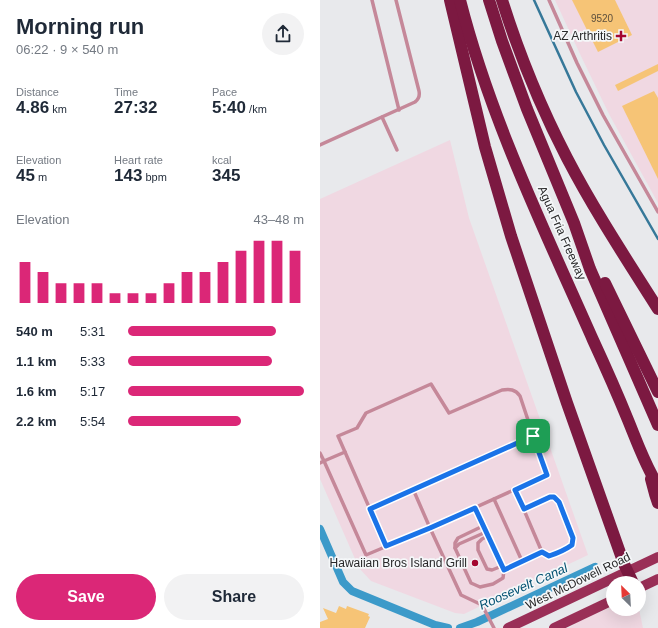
<!DOCTYPE html>
<html lang="en">
<head>
<meta charset="utf-8">
<style>
	:root { --surface:#fff; --page:#f2f2f3; --text:#1f2937; --muted:#747a83; --accent:#db2777 }
	body { margin:0; font-family:Helvetica,sans-serif; background:var(--page); color:var(--text); height:100vh; display:flex; flex-direction:column; font-size:15px; white-space:nowrap }
	* { box-sizing:border-box; margin:0 }
	p { font-size:13px; color:var(--muted) }
	.icon { flex:none; width:22px; height:22px; fill:none; stroke:currentColor; stroke-width:2; stroke-linecap:round; stroke-linejoin:round }
	.map { position:relative; flex:1; overflow:hidden }
	.sheet { display:flex; flex-direction:column; background:var(--surface); width:320px }
	.sheet>* { flex:none }
	.needle { width:26px; rotate:336deg }
	.tools { position:absolute; left:286px; top:576px; display:grid; gap:8px }
	.tools a { display:grid; place-items:center; width:40px; height:40px; border-radius:50%; background:var(--surface); box-shadow:0 4px 16px #0002; font-size:20px }
	.pin { position:absolute; display:grid; place-items:center; width:34px; height:34px; color:#fff; margin:-17px; border-radius:8px; box-shadow:0 2px 6px #0006 }
	.round { display:grid; place-items:center; flex:none; width:42px; height:42px; border-radius:21px; background:var(--page) }
	.overview { display:flex; align-items:center; justify-content:space-between; height:68px; padding:0 16px }
	h1 { font-size:22px; font-weight:600; line-height:30px }
	.stats { display:grid; grid-template-columns:repeat(3,1fr); gap:6px; height:68px; padding:4px 16px }
	.stats div { display:grid; align-content:center }
	.stats b { font-size:17px; font-weight:600 }
	.stats small { font-size:11px; font-weight:400 }
	.stats p { font-size:11px }
	.chart { height:112px; padding:8px 16px }
	.chart p { display:flex; justify-content:space-between }
	.chart svg { width:100%; height:72px; margin-top:4px; stroke:var(--accent); stroke-width:6 }
	.cta { display:flex; gap:8px; margin-top:auto; padding:8px 16px }
	.cta a { flex:1; height:46px; border-radius:24px; background:var(--accent); color:#fff; font-size:16px; font-weight:600; line-height:46px; text-align:center }
	.cta a+a { background:var(--page); color:var(--text) }
	ul { padding:0 16px; list-style:none; font-size:13px }
	li { display:grid; grid-template-columns:64px 48px 1fr; align-items:center; height:30px }
	li i { height:10px; border-radius:5px; background:var(--accent) }
	main { display:flex; flex:1; min-height:0 }
	.map>svg:first-child { display:block }
</style>
</head>
<body>
<main>
<section class="sheet">
<div class="overview"><div><h1>Morning run</h1><p>06:22 · 9 × 540 m</p></div><a class="round"><svg class="icon" aria-label="share" viewBox="0 0 24 24"><path d="M12 15V3M7 8l5-5 5 5M5 13v7h14v-7"/></svg></a></div>
<div class="stats">
<div><p>Distance</p><b>4.86<small> km</small></b></div>
<div><p>Time</p><b>27:32</b></div>
<div><p>Pace</p><b>5:40<small> /km</small></b></div>
</div>
<div class="stats">
<div><p>Elevation</p><b>45<small> m</small></b></div>
<div><p>Heart rate</p><b>143<small> bpm</small></b></div>
<div><p>kcal</p><b>345</b></div>
</div>
<div class="chart"><p><span>Elevation</span>43–48 m</p>
<svg viewBox="0 0 160 44" preserveAspectRatio="none"><path d="M5 44V19M15 44V25M25 44V32M35 44V32M45 44V32M55 44V38M65 44V38M75 44V38M85 44V32M95 44V25M105 44V25M115 44V19M125 44V12M135 44V6M145 44V6M155 44V12"/></svg>
</div>
<ul>
<li><b>540 m</b>5:31<i style="width:84%"></i></li>
<li><b>1.1 km</b>5:33<i style="width:82%"></i></li>
<li><b>1.6 km</b>5:17<i style="width:100%"></i></li>
<li><b>2.2 km</b>5:54<i style="width:64%"></i></li>
</ul>
<div class="cta"><a>Save</a><a>Share</a></div>
</section>
<div class="map">
<svg width="338" height="628" viewBox="0 0 338 628">
	<rect width="100%" height="100%" fill="#e8e9ec"/>
	<g fill="#f0d8e2">
		<path d="M235 0H338V203L289 114 260 54Z"/>
		<path d="M130 140 149 218 268 555 144 614 135 613 51 581 39 568 0 479V199Z"/>
		<path d="M293 606V609H319L323 628H249L258 622Z"/>
	</g>
	<g fill="none" stroke-linecap="round" stroke-linejoin="round">
		<path stroke="#367899" stroke-width="2.5" d="M214 0 256 92 284 145 338 239"/>
		<g stroke="#3c9ac9" stroke-width="8">
			<path d="M0 529 23 582 32 591 115 625 128 628"/>
			<path d="M140 628 157 622 275 567"/>
		</g>
	</g>
	<g fill="#f6c476">
		<path d="M252 0H295L312 35 278 52Z"/>
		<path d="M338 64V71L298 91 295 85Z"/>
		<path d="M334 91 338 98V179L302 106Z"/>
		<path d="M19 606 26 609 27 606 49 614 48 616 50 617 45 628H0V622L8 619 3 608 16 613Z"/>
	</g>
	<g fill="none" stroke-linecap="round" stroke-linejoin="round">
		<g stroke="#c58899" stroke-width="3.5">
			<path d="M52 0 79 110"/>
			<path d="M229 0 257 63 283 115 338 212"/>
			<path d="M62 117 77 150"/>
			<path d="M0 145 95 102C99 99 100 96 99 91L76 0"/>
			<path d="M25 452 18 436 37 428 46 413 111 384 129 413 182 390C190 389 195 389 200 396L213 435"/>
			<path d="M0 453 4 461 25 452 66 546"/>
			<path d="M0 463 4 461 46 555 110 528 141 595 162 605 174 628"/>
			<path d="M195 489 222 552 229 556C238 553 245 550 252 545L253 538 239 502 234 497H230L204 509"/>
			<path d="M174 499 202 561"/>
			<path d="M155 508 184 570 222 552"/>
			<path d="M50 509 213 435 227 475 110 528 93 489"/>
			<path d="M166 532 139 544 135 548 151 583 160 587 173 584 183 578 184 570"/>
			<path d="M168 536 162 539 158 543V550L167 569 172 570 182 566"/>
			<path d="M135 548V543L138 538 163 526"/>
		</g>
		<g stroke="#9a2f57" stroke-width="10">
			<path d="M319 588 338 579"/>
			<path d="M188 628 338 557"/>
			<path d="M234 628 293 600"/>
		</g>
		<g stroke="#7c1941" stroke-width="12">
			<path d="M130 0 165 147 191 236 247 403 304 564 313 583"/>
			<path d="M140 0C170 118 224 229 273 340 285 366 297 393 308 420 317 442 325 465 338 486"/>
			<path d="M169 0 182 41 207 109 254 223 270 269 338 425"/>
			<path d="M182 0C199 54 221 108 247 158 274 210 307 260 338 309"/>
			<path d="M285 283 338 392"/>
			<path d="M331 479 335 494 338 503"/>
		</g>
	</g>
	<g fill="none" stroke-linecap="round" stroke-linejoin="round">
		<defs>
			<path id="route" d="M213 436 227 475 195 490 204 509 230 497H234L239 502 253 538 252 545C245 550 238 553 229 556L222 552 184 570 155 508 110 528 66 546 50 509Z"/>
		</defs>
		<use href="#route" stroke="#fff" stroke-width="8"/>
		<use href="#route" stroke="#1a73e8" stroke-width="5"/>
	</g>
	<g fill="#a40730" stroke="#f5f7f9" stroke-width="1.5">
		<path d="M299 30h4v4h4v4h-4v4h-4v-4h-4v-4h4z"/>
		<circle cx="155" cy="563" r="4"/>
	</g>
	<g text-anchor="middle" stroke-width="3.5" stroke-linejoin="round" paint-order="stroke">
		<g font-size="10" fill="#5c4f3c">
			<text x="282" y="22">9520</text>
		</g>
		<g font-size="12" fill="#282829" stroke="#f5f7f9" text-anchor="end">
			<text x="292" y="40">AZ Arthritis</text>
			<text x="147" y="567">Hawaiian Bros Island Grill</text>
		</g>
		<g font-size="12" fill="#282829" stroke="#f5f7f9">
			<text transform="translate(242 233) rotate(66)" y="4">Agua Fria Freeway</text>
			<text transform="translate(258 581) rotate(-26)" y="4">West McDowell Road</text>
		</g>
		<g font-size="13" font-style="italic" fill="#045272" stroke="#f5f7f9">
			<text transform="translate(203 586) rotate(-24)" y="5">Roosevelt Canal</text>
		</g>
	</g>
</svg>
<div class="tools">
<a><svg class="needle" viewBox="-14 -14 28 28"><path d="M0-13l5 13h-10z" fill="#e53935"/><path d="M0 13l5-13h-10z" fill="#747a83"/></svg></a>
</div>
<div class="pin" style="left:213px;top:436px;background:#1e9e55"><svg class="icon" aria-label="arrive" viewBox="0 0 24 24"><path d="M6 21V4h12l-3 4 3 4H6"/></svg></div>
</div>
</main>
</body>
</html>
